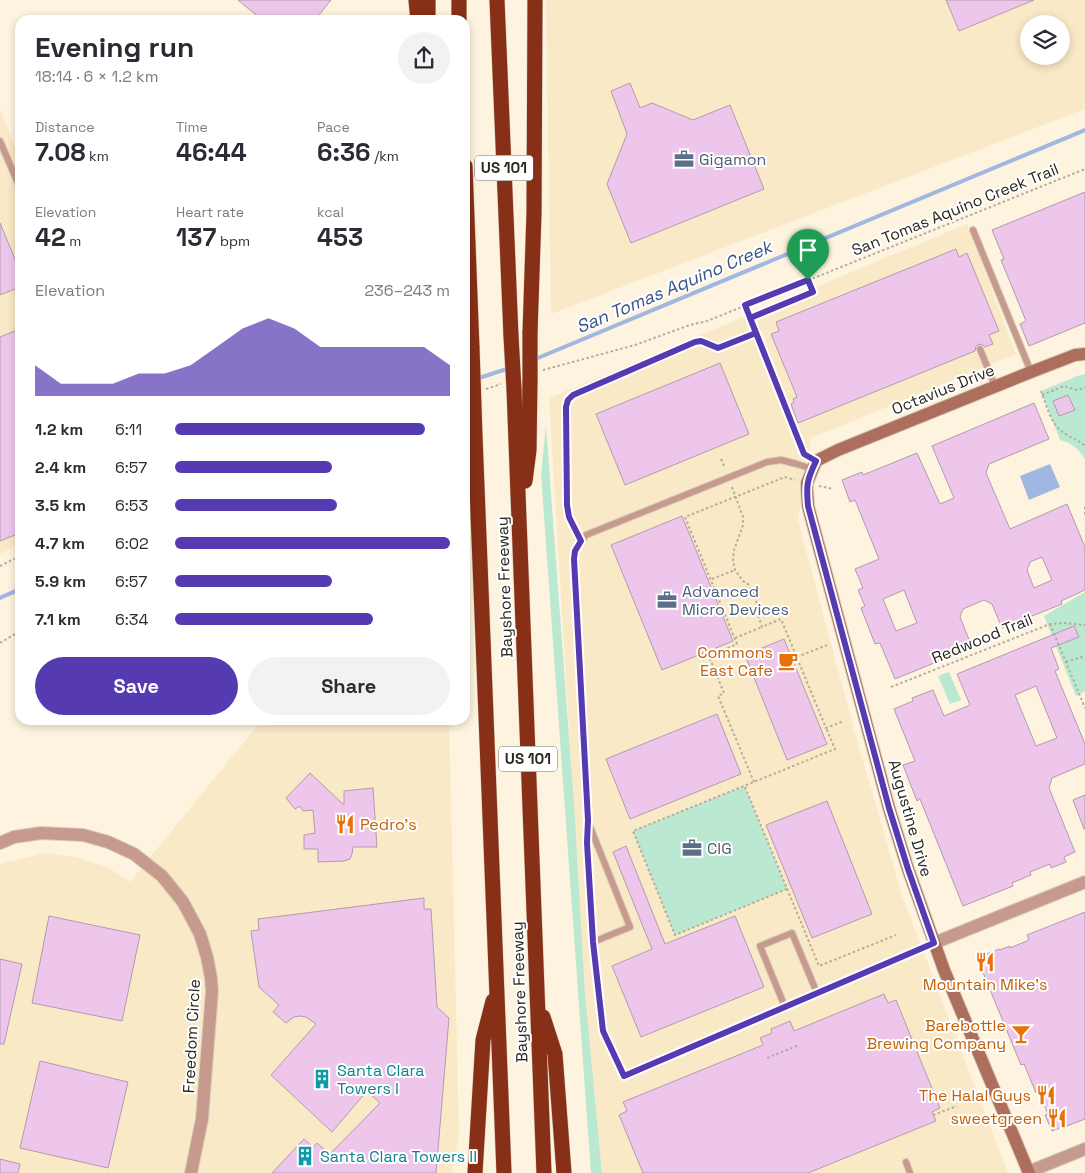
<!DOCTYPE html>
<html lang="en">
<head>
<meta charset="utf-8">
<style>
	:root { --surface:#fff; --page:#f2f2f3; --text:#2b2b33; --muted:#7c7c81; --accent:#553ab2 }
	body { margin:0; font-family:"Space Grotesk",sans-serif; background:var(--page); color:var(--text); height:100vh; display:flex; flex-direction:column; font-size:19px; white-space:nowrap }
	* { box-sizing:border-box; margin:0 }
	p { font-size:16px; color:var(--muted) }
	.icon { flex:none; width:28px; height:28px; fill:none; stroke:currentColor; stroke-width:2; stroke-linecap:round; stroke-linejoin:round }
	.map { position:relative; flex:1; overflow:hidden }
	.drawer { position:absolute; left:15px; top:15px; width:455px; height:710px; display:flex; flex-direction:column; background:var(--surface); border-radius:15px; box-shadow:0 2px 8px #0003 }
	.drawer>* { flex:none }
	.controls { position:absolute; left:1020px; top:15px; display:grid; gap:10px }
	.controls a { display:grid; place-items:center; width:50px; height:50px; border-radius:50%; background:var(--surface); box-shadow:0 2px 8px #0003; font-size:25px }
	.pin { position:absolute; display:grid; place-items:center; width:42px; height:42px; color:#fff; margin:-51px -21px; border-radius:50% 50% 50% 0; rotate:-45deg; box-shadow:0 0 5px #0007 }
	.pin .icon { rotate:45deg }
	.round { display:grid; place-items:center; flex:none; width:52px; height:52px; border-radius:26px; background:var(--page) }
	.overview { display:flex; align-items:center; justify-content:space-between; height:85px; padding:0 20px }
	h1 { font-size:28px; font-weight:600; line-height:38px }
	.stats { display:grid; grid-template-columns:repeat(3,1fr); gap:8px; height:85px; padding:5px 20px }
	.stats div { display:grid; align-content:center }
	.stats b { font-size:25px; font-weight:600 }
	.stats small { font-size:14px; font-weight:400 }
	.stats p { font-size:14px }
	.chart { height:140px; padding:10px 20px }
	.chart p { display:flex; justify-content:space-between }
	.chart svg { width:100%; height:90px; margin-top:5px; fill:var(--accent); opacity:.7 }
	.button { display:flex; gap:10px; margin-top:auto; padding:10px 20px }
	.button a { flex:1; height:58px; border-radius:30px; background:var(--accent); color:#fff; font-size:20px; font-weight:600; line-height:58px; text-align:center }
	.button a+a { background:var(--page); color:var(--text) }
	ul { padding:0 20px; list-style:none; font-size:16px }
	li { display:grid; grid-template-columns:80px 60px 1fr; align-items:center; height:38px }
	li i { height:12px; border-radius:6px; background:var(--accent) }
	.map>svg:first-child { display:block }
</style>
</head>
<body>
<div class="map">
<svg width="1085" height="1173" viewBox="0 0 1085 1173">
	<rect width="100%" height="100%" fill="#fdf3de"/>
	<g fill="#fae9c7" fill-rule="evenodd">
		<path d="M546 0H1085V109L551 314ZM1029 24H1061V56H1029Z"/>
		<path d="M0 109 20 159V543L0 554Z"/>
		<path d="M967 224 1016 354 811 438 798 520 855 733 902 896 1008 1173H602L585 993 549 398Z"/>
		<path d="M371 720H449L459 1134 452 1173H0V865L8 862 45 853 76 857 109 868 130 882 257 726Z"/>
	</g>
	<g fill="#bbe8d1">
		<path d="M1085 374V460C1080 449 1071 443 1060 440L1041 391 1077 376Z"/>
		<path d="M546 426 574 804 585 993 602 1173H591L541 474Z"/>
		<path d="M1085 592V691L1076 696 1044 616Z"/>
		<path d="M949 672 961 700 950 704 938 676Z"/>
		<path d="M744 786 787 889 675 935 633 831Z"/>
	</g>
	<path fill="#a0b7e2" d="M1050 464 1060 487 1029 500 1020 476Z"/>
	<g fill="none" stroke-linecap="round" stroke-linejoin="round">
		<g stroke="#a0b7e2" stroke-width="4">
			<path d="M533 360 1085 130"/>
			<path d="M476 379 510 368"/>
			<path d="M0 598 20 589"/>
		</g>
	</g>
	<g fill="#eec6eb" stroke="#b19baf" fill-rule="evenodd">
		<path d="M238 0H331L315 20H262Z"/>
		<path d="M946 0H1034L959 31Z"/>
		<path d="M630 83 640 108 652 103 693 120 730 105 764 189 631 243 607 184 627 134 611 91Z"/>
		<path d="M1085 192V323L1029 346 1020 324 1026 321 1001 260 1004 259 992 230Z"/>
		<path d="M0 223 20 271V287L0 295Z"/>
		<path d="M956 249 959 257 967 253 999 331 989 335 993 344 985 347 983 345 979 344 976 346 975 351 798 423 791 404 794 402 793 399 797 397 771 334 779 331 776 322Z"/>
		<path d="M20 329V533L0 541V337Z"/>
		<path d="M720 363 749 434 625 485 596 414Z"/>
		<path d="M1068 395 1075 410 1059 416 1053 401Z"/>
		<path d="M1034 403 1049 439 989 464 986 473 1010 529 1067 504 1085 547V590L1061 601 1062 604 1002 628 992 604 984 600 963 609 960 617 970 642 954 649 956 654 895 679 880 643 875 644 861 608 865 606 858 590 863 588 855 569 879 559 855 500 850 502 842 480 862 472 863 475 917 453 940 504 954 498 932 446ZM1042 557 1052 580 1034 588 1027 570 1030 562ZM904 590 917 623 896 631 883 599Z"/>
		<path d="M682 516 733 641 662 670 611 545Z"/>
		<path d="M1074 626 1079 637 1051 648 1059 669 1055 671 1085 744V764L1052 778 1049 788 1075 852 1064 857 1066 862 1051 868 1050 864 1030 872 1031 875 1012 883 1013 886 963 906 920 799 917 801 903 765 915 761 894 709 913 701 912 698 933 690 944 716 970 705 957 674ZM1036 686 1057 738 1036 746 1015 695Z"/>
		<path d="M784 639 827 744 787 760 745 655Z"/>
		<path d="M717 714 741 774 630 819 606 759Z"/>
		<path d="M310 773 344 805V791L373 788 377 847H353L352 854 350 859 344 861 318 862V849H304V835L315 833 313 810 303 811 300 806 295 809 286 798Z"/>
		<path d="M1085 795V829H1084L1073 800Z"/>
		<path d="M827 801 872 914 812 938 766 825Z"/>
		<path d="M626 846 665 944 735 916 764 987 641 1037 612 966 652 949 613 852Z"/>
		<path d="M424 898V909H431L437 1007 449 1018 436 1173H272L304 1139 313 1147 317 1143 330 1154 380 1103 367 1091 332 1132 271 1075 316 1024 306 1017 301 1016 294 1017 286 1023 273 1012 279 1005 259 987 251 931 259 930 258 919Z"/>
		<path d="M1085 912V1119L1067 1126V1125L1052 1131 1045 1115 1048 1114 1039 1092 1036 1093 1024 1064 1021 1065 977 958 999 949 1000 950 1010 946V948L1029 940 1027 935Z"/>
		<path d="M49 916 140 935 122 1021 32 1003Z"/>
		<path d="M0 959 22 964 4 1044H0Z"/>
		<path d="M884 994 888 1003 896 1000 940 1108 932 1112 936 1121 808 1173H643L619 1115 627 1111 623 1102 763 1045 760 1038 772 1033 771 1029 790 1021 794 1031Z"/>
		<path d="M40 1061 128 1082 108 1168 20 1148Z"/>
		<path d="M0 1159 20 1164 18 1173H0Z"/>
	</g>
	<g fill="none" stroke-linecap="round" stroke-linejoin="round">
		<defs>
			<g id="lane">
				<path d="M0 141 20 188"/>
				<path d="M973 230 1031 372"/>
				<path d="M980 349 995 386"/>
				<path d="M812 469 797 464 781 460 767 462 586 535 575 551 574 559 588 820 587 843 593 942 603 1031 624 1076 934 943"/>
				<path d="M581 541 569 517 567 505 566 407 568 400 573 395 695 342 701 341 718 347 756 333"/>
				<path d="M589 824 630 927 593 942"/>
				<path d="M785 1007 760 946 792 933 817 993"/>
				<path d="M906 1162 910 1173"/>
			</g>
			<g id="street">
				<path d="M0 843 14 837 41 833 83 835 108 842 134 854 162 876 183 902 200 934 207 957 211 978 212 991 202 1119 191 1173"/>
				<path d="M934 943 1085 882"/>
				<path d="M1028 1172 1085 1149"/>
			</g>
			<path id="secondary" d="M1029 1173 944 970 908 869 889 808 808 506 807 489V483L816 461 838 450 1031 372 1075 355 1085 354"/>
			<g id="highway">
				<path d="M416 0 418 20"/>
				<path d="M428 0V20"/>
				<path d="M459 0V20"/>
				<path d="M497 0 511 336"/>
				<path d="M465 166 472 348"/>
				<path d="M530 333 534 213 535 0"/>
				<path d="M514 389 544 1173"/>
				<path d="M465 417 475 436 504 1173"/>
				<path d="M525 481 529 450 530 381"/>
				<path d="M543 1017 555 1054 564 1173"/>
				<path d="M475 1173 483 1040 493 1001"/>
			</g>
		</defs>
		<use href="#lane" stroke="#d7cebb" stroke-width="8"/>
		<use href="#street" stroke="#d7cebb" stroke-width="14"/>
		<use href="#secondary" stroke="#d7cebb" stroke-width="14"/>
		<use href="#highway" stroke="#d7cebb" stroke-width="16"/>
		<g stroke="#b5ad9c" stroke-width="2" stroke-dasharray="2.5 2.5" stroke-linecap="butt">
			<path d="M745 306 750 318"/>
			<path d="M753 325 750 318 813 292 808 280"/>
			<path d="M759 341 804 454 806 455"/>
			<path d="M543 370 635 345 690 325 707 321 1085 169"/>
			<path d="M486 389 501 384"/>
			<path d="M1041 391C1047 406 1050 424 1064 433 1071 438 1079 440 1085 446"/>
			<path d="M1042 395 1064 386 1077 390 1085 388"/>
			<path d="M721 459 725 468"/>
			<path d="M819 486 833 489"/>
			<path d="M732 487 743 517V525L734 550 733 560 735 570 743 581 749 585 756 599 757 612 762 627 781 619 826 728 844 721"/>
			<path d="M1085 507V515"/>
			<path d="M0 566 20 556"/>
			<path d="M712 579 735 570"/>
			<path d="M1050 624 1085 708"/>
			<path d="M735 638 762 627"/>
			<path d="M0 643 20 631"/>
			<path d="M797 657 827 645"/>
			<path d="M1066 662 1085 656"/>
			<path d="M891 687 1050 624 1065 623 1085 625"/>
			<path d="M754 782 718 696 724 693 709 656 737 644 685 517 785 477 795 480"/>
			<path d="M745 787 819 966 896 935"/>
			<path d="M787 889 675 935 633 831 835 749 826 728"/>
			<path d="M767 1058 799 1045"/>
			<path d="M933 1115 957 1106"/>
		</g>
		<use href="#lane" stroke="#c79a8e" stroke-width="6"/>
		<use href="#street" stroke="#c79a8e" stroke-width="12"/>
		<use href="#secondary" stroke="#ae6e5d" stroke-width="12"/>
		<use href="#highway" stroke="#882f17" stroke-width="15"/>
		<defs>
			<g id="highway-bridge">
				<path d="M511 336 514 389"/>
				<path d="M472 348 475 436"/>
				<path d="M530 381V333"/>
			</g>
		</defs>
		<use href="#highway-bridge" stroke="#d7cebb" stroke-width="16" stroke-linecap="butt"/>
		<use href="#highway-bridge" stroke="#882f17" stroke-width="15"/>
	</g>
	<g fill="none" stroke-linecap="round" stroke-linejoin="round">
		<defs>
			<path id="route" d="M808 280 813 292 750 318 756 333 718 348 701 341 695 342 573 395 568 400 566 407 567 505 569 517 581 541 575 551 574 559 588 820 587 843 593 942 603 1031 624 1076 934 943 908 869 889 808 808 506C806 485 807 480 816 461L804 454 745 305 808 280"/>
		</defs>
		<use href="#route" stroke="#fff" stroke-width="10"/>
		<use href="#route" stroke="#553ab2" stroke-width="6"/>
	</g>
	<defs>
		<symbol id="office-bare" viewBox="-9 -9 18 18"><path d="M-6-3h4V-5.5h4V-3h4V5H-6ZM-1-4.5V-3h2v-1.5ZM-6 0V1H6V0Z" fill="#5c6f8a" stroke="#fff" stroke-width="2.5" paint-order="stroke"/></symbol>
		<symbol id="cafe-bare" viewBox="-9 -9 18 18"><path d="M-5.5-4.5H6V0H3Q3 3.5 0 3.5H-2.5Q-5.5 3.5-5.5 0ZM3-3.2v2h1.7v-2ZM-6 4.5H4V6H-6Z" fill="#e8710a" stroke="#fff" stroke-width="2.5" paint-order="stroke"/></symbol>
		<symbol id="restaurant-bare" viewBox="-9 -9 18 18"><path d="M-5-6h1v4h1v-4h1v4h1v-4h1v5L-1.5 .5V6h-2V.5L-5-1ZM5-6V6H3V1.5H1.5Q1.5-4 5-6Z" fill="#e8710a" stroke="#fff" stroke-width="2.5" paint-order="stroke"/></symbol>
		<symbol id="bar-bare" viewBox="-9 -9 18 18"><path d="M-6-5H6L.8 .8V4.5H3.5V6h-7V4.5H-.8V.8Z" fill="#e8710a" stroke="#fff" stroke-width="2.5" paint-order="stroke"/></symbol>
		<symbol id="building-bare" viewBox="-9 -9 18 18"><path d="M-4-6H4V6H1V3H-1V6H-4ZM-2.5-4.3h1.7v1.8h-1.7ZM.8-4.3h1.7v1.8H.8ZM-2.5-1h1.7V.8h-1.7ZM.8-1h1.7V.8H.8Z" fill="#0f9aa8" stroke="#fff" stroke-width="2.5" paint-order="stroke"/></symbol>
	</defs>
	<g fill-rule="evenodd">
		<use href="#office-bare" x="670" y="145" width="28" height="28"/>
		<use href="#office-bare" x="653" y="586" width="28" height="28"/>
		<use href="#cafe-bare" x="774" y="647" width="28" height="28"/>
		<use href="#restaurant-bare" x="331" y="810" width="28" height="28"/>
		<use href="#office-bare" x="678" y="834" width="28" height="28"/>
		<use href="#restaurant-bare" x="971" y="948" width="28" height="28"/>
		<use href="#bar-bare" x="1007" y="1020" width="28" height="28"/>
		<use href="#building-bare" x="308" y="1065" width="28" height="28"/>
		<use href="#restaurant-bare" x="1032" y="1081" width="28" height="28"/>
		<use href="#restaurant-bare" x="1043" y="1104" width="28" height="28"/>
		<use href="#building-bare" x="291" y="1142" width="28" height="28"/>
	</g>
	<g text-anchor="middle" stroke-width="4" stroke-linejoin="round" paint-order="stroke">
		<g fill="#fff" stroke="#6b6861" stroke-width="1">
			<rect x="475" y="155.5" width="58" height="25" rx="4"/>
			<rect x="499" y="746.5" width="58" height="25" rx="4"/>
		</g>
		<g font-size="15" font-weight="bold" fill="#2c271d">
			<text x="504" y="173">US 101</text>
			<text x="528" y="764">US 101</text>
		</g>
		<g font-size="16" fill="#4e5e75" stroke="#fff" text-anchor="start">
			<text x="699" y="165">Gigamon</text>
			<text x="682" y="597">Advanced<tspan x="682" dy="18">Micro Devices</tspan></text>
			<text x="707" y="854">CIG</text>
		</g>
		<g font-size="16" fill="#2c271d" stroke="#fff">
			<text transform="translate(955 209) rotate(-22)" y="6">San Tomas Aquino Creek Trail</text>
			<text transform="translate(943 389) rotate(-22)" y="6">Octavius Drive</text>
			<text transform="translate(504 587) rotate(-92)" y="6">Bayshore Freeway</text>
			<text transform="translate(982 638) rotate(-22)" y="6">Redwood Trail</text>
			<text transform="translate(911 818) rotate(74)" y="6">Augustine Drive</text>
			<text transform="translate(519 992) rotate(-92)" y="6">Bayshore Freeway</text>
			<text transform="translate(191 1036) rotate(-87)" y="6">Freedom Circle</text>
		</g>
		<g font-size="16" fill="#c56008" stroke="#fff" text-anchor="end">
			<text x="773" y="658">Commons<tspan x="773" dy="18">East Cafe</tspan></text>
			<text x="360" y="830" text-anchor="start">Pedro’s</text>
			<text x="985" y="990" text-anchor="middle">Mountain Mike's</text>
			<text x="1006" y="1031">Barebottle<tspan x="1006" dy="18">Brewing Company</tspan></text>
			<text x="1031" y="1101">The Halal Guys</text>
			<text x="1042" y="1124">sweetgreen</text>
		</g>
		<g font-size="16" fill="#0d838f" stroke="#fff" text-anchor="start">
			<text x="337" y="1076">Santa Clara<tspan x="337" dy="18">Towers I</tspan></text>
			<text x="320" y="1162">Santa Clara Towers II</text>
		</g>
		<g font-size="18" font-style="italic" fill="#37538a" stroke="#fff">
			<text transform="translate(674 287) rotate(-23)" y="6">San Tomas Aquino Creek</text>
		</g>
	</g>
</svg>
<div class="controls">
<a><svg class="icon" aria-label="layers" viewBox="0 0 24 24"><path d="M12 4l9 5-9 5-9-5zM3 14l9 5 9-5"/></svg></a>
</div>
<div class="pin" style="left:808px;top:280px;background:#1e9e55"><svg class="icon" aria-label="arrive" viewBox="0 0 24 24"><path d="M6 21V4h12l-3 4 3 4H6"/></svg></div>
<section class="drawer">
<div class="overview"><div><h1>Evening run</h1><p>18:14 · 6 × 1.2 km</p></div><a class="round"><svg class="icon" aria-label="share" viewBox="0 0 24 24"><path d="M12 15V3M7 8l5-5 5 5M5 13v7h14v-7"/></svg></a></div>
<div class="stats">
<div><p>Distance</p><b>7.08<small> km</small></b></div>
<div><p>Time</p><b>46:44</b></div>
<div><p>Pace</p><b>6:36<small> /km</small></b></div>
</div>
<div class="stats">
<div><p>Elevation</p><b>42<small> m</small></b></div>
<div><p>Heart rate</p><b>137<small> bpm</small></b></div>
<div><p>kcal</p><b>453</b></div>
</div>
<div class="chart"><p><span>Elevation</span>236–243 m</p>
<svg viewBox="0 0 160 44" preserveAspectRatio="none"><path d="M0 44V29L10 38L20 38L30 38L40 33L50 33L60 29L70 20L80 11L90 6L100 11L110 20L120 20L130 20L140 20L150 20L160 29V44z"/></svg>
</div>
<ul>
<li><b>1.2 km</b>6:11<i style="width:91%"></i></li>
<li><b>2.4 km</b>6:57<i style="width:57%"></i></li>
<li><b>3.5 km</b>6:53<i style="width:59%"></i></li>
<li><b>4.7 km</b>6:02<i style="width:100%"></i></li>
<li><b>5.9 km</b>6:57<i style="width:57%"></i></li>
<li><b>7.1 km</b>6:34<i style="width:72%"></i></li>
</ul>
<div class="button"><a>Save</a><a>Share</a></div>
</section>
</div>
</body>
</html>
